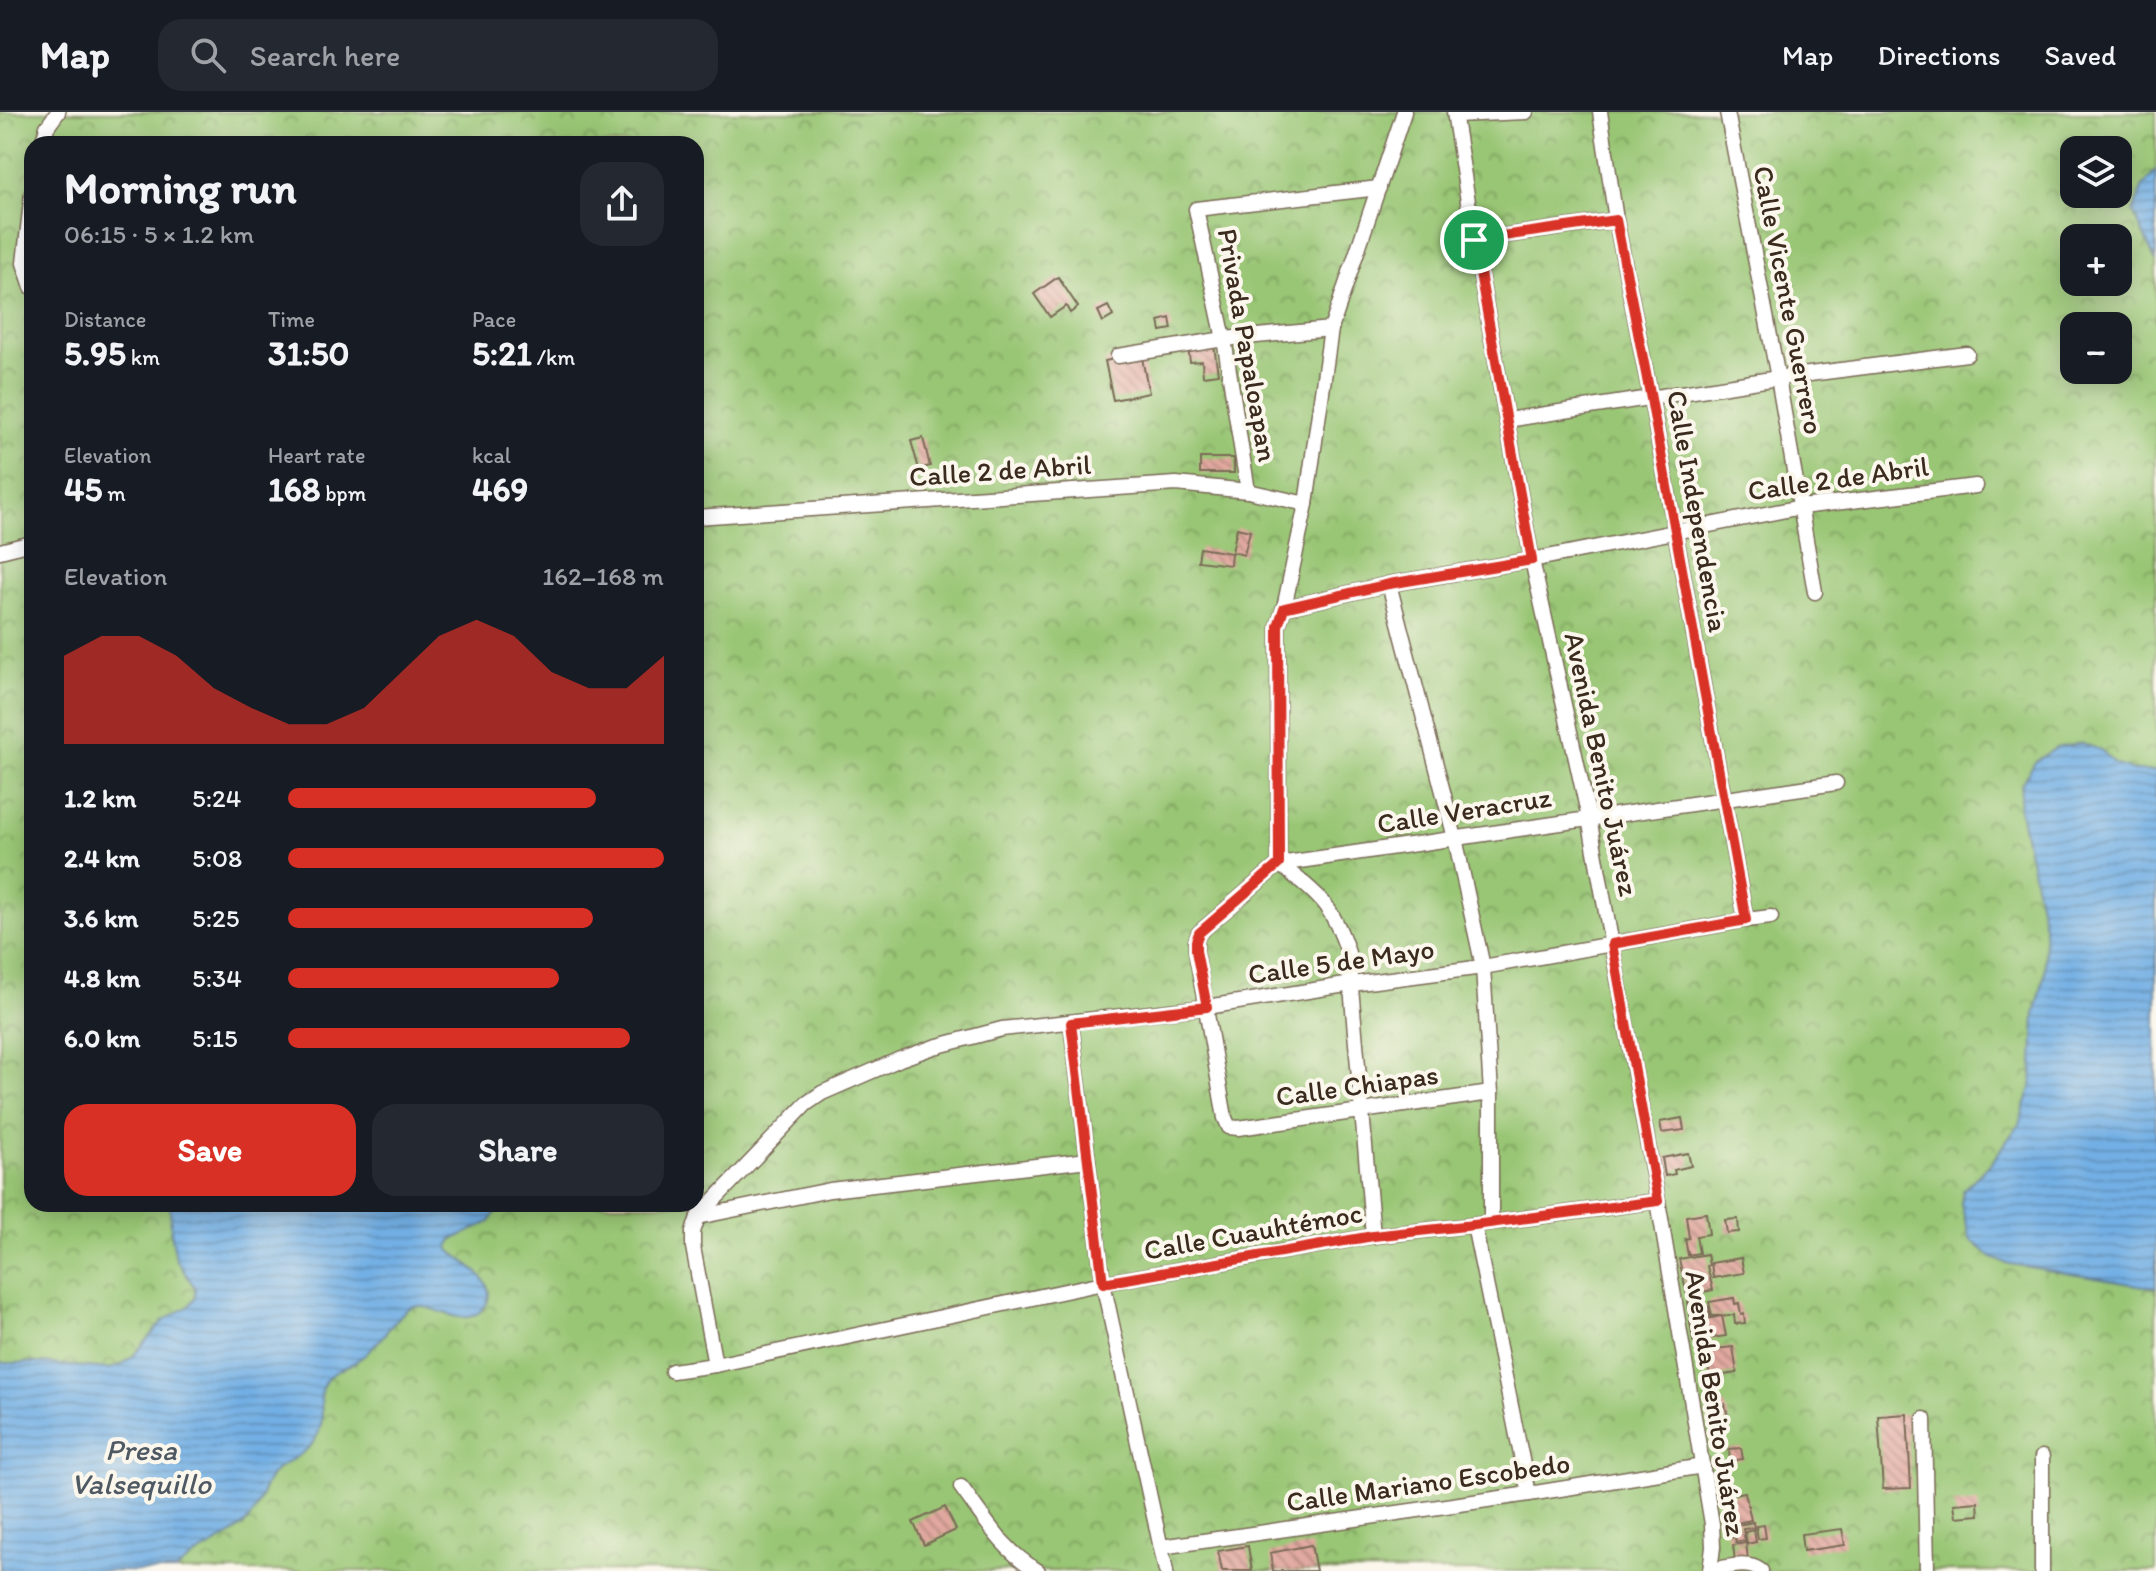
<!DOCTYPE html>
<html lang="en">
<head>
<meta charset="utf-8">
<style>
	:root { --surface:#171b24; --page:#242831; --text:#f1f3f6; --muted:#9ea1a6; --line:#363941; --accent:#d93025 }
	body { margin:0; font-family:Itim,sans-serif; background:var(--page); color:var(--text); height:100vh; display:flex; flex-direction:column; font-size:30px; white-space:nowrap }
	* { box-sizing:border-box; margin:0 }
	p { font-size:26px; color:var(--muted) }
	.icon { flex:none; width:44px; height:44px; fill:none; stroke:currentColor; stroke-width:2; stroke-linecap:round; stroke-linejoin:round }
	.map { position:relative; flex:1; overflow:hidden }
	.sheet { position:absolute; left:24px; top:24px; width:680px; height:1076px; display:flex; flex-direction:column; background:var(--surface); border-radius:24px; box-shadow:0 4px 20px #0003 }
	.sheet>* { flex:none }
	.fabs { position:absolute; left:2060px; top:24px; display:grid; gap:16px }
	.fabs a { display:grid; place-items:center; width:72px; height:72px; border-radius:16px; background:var(--surface); box-shadow:0 4px 20px #0003; font-size:40px }
	.pin { position:absolute; display:grid; place-items:center; width:68px; height:68px; color:#fff; margin:-34px; border:4px solid #fff; border-radius:50%; box-shadow:0 2px 8px #0007 }
	.round { display:grid; place-items:center; flex:none; width:84px; height:84px; border-radius:24px; background:var(--page) }
	.overview { display:flex; align-items:center; justify-content:space-between; height:136px; padding:0 40px }
	h1 { font-size:44px; font-weight:700; line-height:60px }
	.stats { display:grid; grid-template-columns:repeat(3,1fr); gap:12px; height:136px; padding:8px 40px }
	.stats div { display:grid; align-content:center }
	.stats b { font-size:34px; font-weight:700 }
	.stats small { font-size:22px; font-weight:400 }
	.stats p { font-size:22px }
	.chart { height:224px; padding:16px 40px }
	.chart p { display:flex; justify-content:space-between }
	.chart svg { width:100%; height:144px; margin-top:8px; fill:var(--accent); opacity:.7 }
	.primary-button { display:flex; gap:16px; margin-top:auto; padding:16px 40px }
	.primary-button a { flex:1; height:92px; border-radius:24px; background:var(--accent); color:#fff; font-size:32px; font-weight:700; line-height:92px; text-align:center }
	.primary-button a+a { background:var(--page); color:var(--text) }
	ul { padding:0 40px; list-style:none; font-size:26px }
	li { display:grid; grid-template-columns:128px 96px 1fr; align-items:center; height:60px }
	li i { height:20px; border-radius:10px; background:var(--accent) }
	header { display:flex; align-items:center; gap:48px; box-sizing:border-box; height:112px; padding:0 40px; background:var(--surface); border-bottom:2px solid var(--line) }
	header strong { font-size:38px }
	nav { display:flex; gap:44px; margin-inline-start:auto; font-size:28px }
	.search { width:560px; height:72px; background:var(--page); display:flex; align-items:center; gap:20px; box-sizing:border-box; padding:0 28px; border-radius:24px; color:var(--muted); font-size:30px }
	.map>svg:first-child { display:block }
</style>
</head>
<body>
<header>
<strong>Map</strong>
<div class="search"><svg class="icon" aria-label="search" viewBox="0 0 24 24"><circle cx="10" cy="10" r="6"/><path d="M15 15l6 6"/></svg>Search here</div>
<nav><a>Map</a><a>Directions</a><a>Saved</a></nav>
</header>
<div class="map">
<svg width="2156" height="1459" viewBox="0 0 2156 1459">
	<defs>
		<pattern id="park-crowns" width="20" height="18" patternUnits="userSpaceOnUse" patternTransform="scale(2)"><rect width="20" height="18" fill="#99c674"/><path d="M2 6a3 3 0 1 1 6 0M12 15a3 3 0 1 1 6 0" fill="none" stroke="#7ea15f"/></pattern>
		<pattern id="water-rules" width="6" height="5" patternUnits="userSpaceOnUse" patternTransform="scale(2)"><rect width="6" height="5" fill="#72afe4"/><path d="M0 2.5h6" fill="none" stroke="#5f8fb8"/></pattern>
		<pattern id="building-back-hatch" width="6" height="6" patternUnits="userSpaceOnUse" patternTransform="scale(2)"><rect width="6" height="6" fill="#e1a89f"/><path d="M-1 5l2 2M0 0l6 6M5-1l2 2" fill="none" stroke="#b88981"/></pattern>
	</defs>
	<rect width="100%" height="100%" fill="#fbf7ec"/>
	<filter id="ink" filterUnits="userSpaceOnUse"><feTurbulence type="fractalNoise" baseFrequency=".0125" numOctaves="2"/><feDisplacementMap in="SourceGraphic" scale="16" xChannelSelector="R" yChannelSelector="G"/><feConvolveMatrix kernelMatrix="1 2 1 2 8 2 1 2 1" color-interpolation-filters="sRGB"/></filter>
	<filter id="wash" filterUnits="userSpaceOnUse"><feTurbulence type="fractalNoise" baseFrequency=".006" numOctaves="4" result="noise"/><feDisplacementMap in="SourceGraphic" scale="32" xChannelSelector="R" yChannelSelector="G"/><feGaussianBlur stdDeviation="1.8" result="paint"/><feColorMatrix in="noise" values="0 0 0 0 0 0 0 0 0 0 0 0 0 0 0 0 0 1.4 0 .05"/><feComposite in="paint" operator="in"/></filter>
	<g filter="url(#wash)">
		<rect width="100%" height="100%" fill="#f0e0c0"/>
		<path fill="url(#park-crowns)" stroke="#6a7849" stroke-width="2" fill-rule="evenodd" d="M0 0H2156V1459H0ZM32 32H696V1092H32ZM2074 38H2118V82H2074ZM2074 126H2118V170H2074ZM2074 214H2118V258H2074Z"/>
		<g fill="url(#water-rules)" stroke="#566c81" stroke-width="2">
			<path d="M2156 58V150L2133 100 2142 76Z"/>
			<path d="M2081 631 2101 638 2115 652 2133 659H2156V1176L2010 1152 1992 1146 1970 1127 1961 1092 1963 1078 1991 1051 2019 1012 2032 973 2035 902 2045 861 2044 814 2019 694 2022 671 2035 650 2056 636Z"/>
			<path d="M170 1092H492L496 1099 490 1110 452 1128 449 1134 450 1138C465 1151 501 1171 485 1194 467 1220 439 1194 417 1194 411 1194 406 1198 402 1202 386 1218 375 1238 355 1250 345 1256 331 1260 325 1270 314 1287 332 1308 311 1333 301 1346 282 1350 272 1362 260 1377 260 1397 246 1411 226 1431 196 1438 176 1459H0V1251H41L109 1257 121 1253 132 1245 163 1209 189 1194 195 1185V1176L176 1147 171 1121Z"/>
		</g>
		<g id="blocks">
			<g fill="url(#building-back-hatch)">
				<path d="M1058 165 1078 195 1070 201 1066 194 1050 205 1034 182Z"/>
				<path d="M1108 194 1113 204 1103 210 1098 199Z"/>
				<path d="M1170 206 1172 217 1161 219 1159 209Z"/>
				<path d="M1214 233 1218 262 1203 264 1202 249 1190 250 1188 236Z"/>
				<path d="M1141 241 1149 281 1113 288 1105 249Z"/>
				<path d="M923 326 930 354 919 357 911 329Z"/>
				<rect x="1200" y="346" width="34" height="15"/>
				<path d="M1237 416 1250 419 1244 443 1232 440Z"/>
				<path d="M1200 436 1231 441 1230 453 1198 449Z"/>
				<path d="M1682 1006 1684 1018 1662 1021 1660 1010Z"/>
				<path d="M1688 1041 1691 1054 1674 1058 1675 1062 1665 1064 1662 1046Z"/>
				<path d="M1706 1101 1709 1122 1696 1124 1699 1141 1688 1143 1685 1127 1689 1126 1686 1104Z"/>
				<path d="M1738 1107 1739 1120 1727 1121 1725 1108Z"/>
				<path d="M1707 1142 1709 1153 1707 1154 1713 1178 1687 1183 1679 1147Z"/>
				<path d="M1741 1146 1744 1161 1713 1166 1711 1151Z"/>
				<path d="M1734 1186 1735 1192 1739 1191 1741 1203 1744 1202 1745 1211 1735 1212 1734 1203 1712 1204 1709 1190Z"/>
				<path d="M1696 1189 1697 1197 1709 1195 1710 1204 1691 1207 1688 1190Z"/>
				<path d="M1722 1204 1726 1224 1693 1229 1690 1210Z"/>
				<path d="M1733 1235 1737 1261 1710 1265 1706 1238Z"/>
				<path d="M1725 1292 1729 1309 1710 1313 1706 1295Z"/>
				<path d="M1907 1302 1911 1376 1883 1377 1878 1304Z"/>
				<path d="M1741 1336 1743 1347 1730 1349 1729 1337Z"/>
				<path d="M1745 1380 1751 1408 1728 1413 1722 1384Z"/>
				<path d="M1978 1390 1979 1403 1956 1405 1954 1392Z"/>
				<path d="M945 1395 956 1418 924 1433 913 1410Z"/>
				<path d="M1753 1410 1754 1416 1743 1417 1745 1429 1736 1430 1735 1425 1728 1426 1726 1417 1733 1416V1414Z"/>
				<path d="M1764 1413 1766 1426 1758 1427 1756 1414Z"/>
				<path d="M1842 1417 1845 1433 1803 1439 1801 1422Z"/>
				<path d="M1754 1418 1756 1430 1747 1432 1745 1420Z"/>
				<path d="M1746 1431 1748 1447 1735 1449 1733 1433Z"/>
				<path d="M1311 1433 1316 1459H1273L1270 1441Z"/>
				<path d="M1248 1434 1252 1459H1222L1218 1439Z"/>
			</g>
		</g>
	</g>
	<g filter="url(#ink)">
		<use href="#blocks" fill-opacity="0" stroke="#7a6a57" stroke-width="2"/>
		<g fill="none" stroke-linecap="round" stroke-linejoin="round">
			<defs>
				<g id="minor">
					<path d="M1454 0 1474 128 1532 448 1589 706 1658 1089 1712 1412 1713 1435 1710 1459"/>
					<path d="M1600 0 1616 108 1651 287 1746 808"/>
					<path d="M1727 0 1778 266 1815 480"/>
					<path d="M1455 3 1526 0"/>
					<path d="M42 32 47 15 58 0"/>
					<path d="M32 81 24 151 32 175"/>
					<path d="M1474 128 1616 108"/>
					<path d="M1118 244 1224 227 1331 217"/>
					<path d="M1507 308 1778 266 1967 242"/>
					<path d="M1248 379 1224 227 1196 97 1379 76"/>
					<path d="M696 405 1176 372 1248 379 1306 392"/>
					<path d="M0 439 32 431"/>
					<path d="M1389 472 1455 726 1483 855 1491 981V1110"/>
					<path d="M1284 496 1389 472 1532 448 1801 395 1976 374"/>
					<path d="M1279 752 1278 514 1284 496 1306 392 1331 217 1404 0"/>
					<path d="M1279 752C1318 782 1333 793 1348 841L1373 1124"/>
					<path d="M1071 911 1103 1171 1166 1459"/>
					<path d="M1491 981 1238 1016 1229 1015 1225 1006 1196 839V829L1199 821 1279 752 1836 671"/>
					<path d="M698 1105 830 1078 1088 1048"/>
					<path d="M1474 1113 1529 1382"/>
					<path d="M715 1253 693 1135V1120L698 1105 806 992 822 981 900 947 934 935 1002 917 1207 895 1352 872 1483 855 1746 808 1771 805"/>
					<path d="M672 1259 715 1253 1103 1171 1373 1124 1474 1113 1658 1089"/>
					<path d="M1924 1307 1927 1459"/>
					<path d="M961 1375C984 1406 1003 1439 1038 1459"/>
					<path d="M1161 1435 1529 1382 1703 1354"/>
					<path d="M1710 1458C1726 1456 1747 1448 1761 1459"/>
					<path d="M2042 1459V1345"/>
				</g>
			</defs>
			<use href="#minor" stroke="#7a6a57" stroke-width="17"/>
			<use href="#minor" stroke="#fff" stroke-width="14"/>
		</g>
	</g>
	<g fill="none" stroke-linecap="round" stroke-linejoin="round" filter="url(#ink)">
		<defs>
			<path id="route" d="M1616 108 1651 287 1746 808 1612 832 1658 1089 1474 1113 1373 1124 1103 1171 1071 911 1207 895 1196 839V829L1199 821 1279 752 1278 514 1284 496 1389 472 1532 448 1474 128Z"/>
		</defs>
		<use href="#route" stroke="#fff" stroke-width="16"/>
		<use href="#route" stroke="#d93025" stroke-width="10"/>
	</g>
	<g text-anchor="middle" stroke-width="8" stroke-linejoin="round" paint-order="stroke">
		<g font-size="28" fill="#3b2a1e" stroke="#fbf7ec">
			<text transform="translate(1789 188) rotate(79)" y="10">Calle Vicente Guerrero</text>
			<text transform="translate(1248 233) rotate(80)" y="10">Privada Papaloapan</text>
			<text transform="translate(1000 358) rotate(-4)" y="10">Calle 2 de Abril</text>
			<text transform="translate(1838 366) rotate(-8)" y="10">Calle 2 de Abril</text>
			<text transform="translate(1698 399) rotate(80)" y="10">Calle Independencia</text>
			<text transform="translate(1602 652) rotate(78)" y="10">Avenida Benito Juárez</text>
			<text transform="translate(1464 698) rotate(-9)" y="10">Calle Veracruz</text>
			<text transform="translate(1341 849) rotate(-8)" y="10">Calle 5 de Mayo</text>
			<text transform="translate(1357 973) rotate(-8)" y="10">Calle Chiapas</text>
			<text transform="translate(1253 1119) rotate(-10)" y="10">Calle Cuauhtémoc</text>
			<text transform="translate(1716 1291) rotate(81)" y="10">Avenida Benito Juárez</text>
			<text transform="translate(1428 1370) rotate(-8)" y="10">Calle Mariano Escobedo</text>
		</g>
		<g font-size="30" font-style="italic" fill="#4e5963" stroke="#fbf7ec">
			<text x="141" y="1348">Presa<tspan x="141" dy="34">Valsequillo</tspan></text>
		</g>
	</g>
</svg>
<div class="fabs">
<a><svg class="icon" aria-label="layers" viewBox="0 0 24 24"><path d="M12 4l9 5-9 5-9-5zM3 14l9 5 9-5"/></svg></a>
<a>+</a>
<a>−</a>
</div>
<div class="pin" style="left:1474px;top:128px;background:#1e9e55"><svg class="icon" aria-label="arrive" viewBox="0 0 24 24"><path d="M6 21V4h12l-3 4 3 4H6"/></svg></div>
<section class="sheet">
<div class="overview"><div><h1>Morning run</h1><p>06:15 · 5 × 1.2 km</p></div><a class="round"><svg class="icon" aria-label="share" viewBox="0 0 24 24"><path d="M12 15V3M7 8l5-5 5 5M5 13v7h14v-7"/></svg></a></div>
<div class="stats">
<div><p>Distance</p><b>5.95<small> km</small></b></div>
<div><p>Time</p><b>31:50</b></div>
<div><p>Pace</p><b>5:21<small> /km</small></b></div>
</div>
<div class="stats">
<div><p>Elevation</p><b>45<small> m</small></b></div>
<div><p>Heart rate</p><b>168<small> bpm</small></b></div>
<div><p>kcal</p><b>469</b></div>
</div>
<div class="chart"><p><span>Elevation</span>162–168 m</p>
<svg viewBox="0 0 160 44" preserveAspectRatio="none"><path d="M0 44V17L10 11L20 11L30 17L40 27L50 33L60 38L70 38L80 33L90 22L100 11L110 6L120 11L130 22L140 27L150 27L160 17V44z"/></svg>
</div>
<ul>
<li><b>1.2 km</b>5:24<i style="width:82%"></i></li>
<li><b>2.4 km</b>5:08<i style="width:100%"></i></li>
<li><b>3.6 km</b>5:25<i style="width:81%"></i></li>
<li><b>4.8 km</b>5:34<i style="width:72%"></i></li>
<li><b>6.0 km</b>5:15<i style="width:91%"></i></li>
</ul>
<div class="primary-button"><a>Save</a><a>Share</a></div>
</section>
</div>
</body>
</html>
